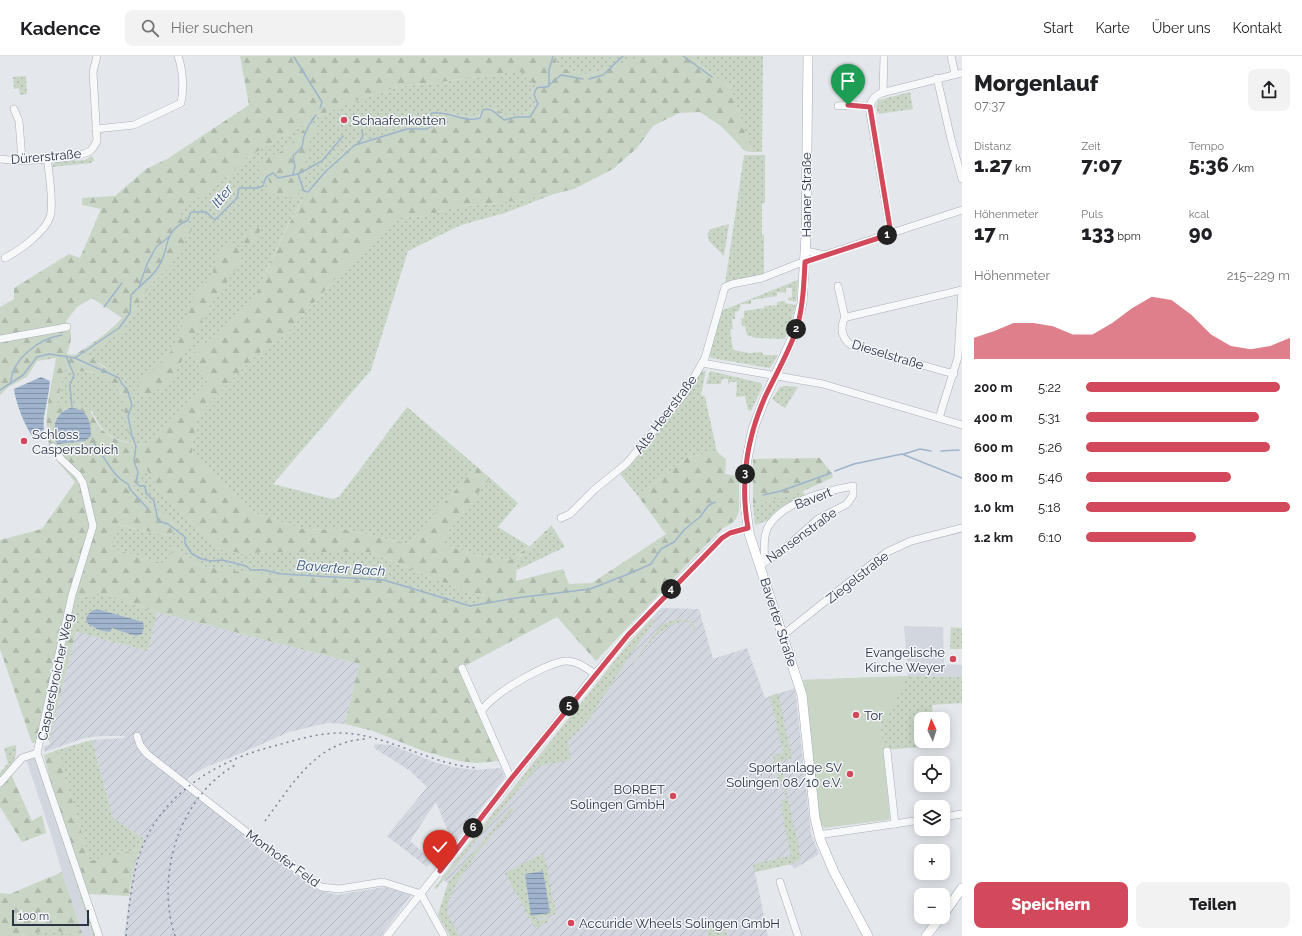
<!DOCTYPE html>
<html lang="de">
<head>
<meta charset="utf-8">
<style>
	:root { --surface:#fff; --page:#f2f2f2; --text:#202124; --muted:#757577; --line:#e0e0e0; --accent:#d1495b }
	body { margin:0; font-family:Raleway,sans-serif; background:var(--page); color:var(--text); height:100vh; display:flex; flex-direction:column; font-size:15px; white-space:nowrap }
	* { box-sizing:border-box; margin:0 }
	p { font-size:13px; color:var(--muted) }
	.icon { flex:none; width:22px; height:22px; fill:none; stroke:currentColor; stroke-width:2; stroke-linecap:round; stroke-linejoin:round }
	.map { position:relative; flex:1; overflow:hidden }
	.panel { display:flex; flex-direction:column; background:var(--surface); width:340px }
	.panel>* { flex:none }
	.needle { width:26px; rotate:356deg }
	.buttons { position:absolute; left:914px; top:656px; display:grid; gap:8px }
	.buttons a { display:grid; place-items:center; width:36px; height:36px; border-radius:8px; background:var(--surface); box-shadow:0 2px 10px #0003; font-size:20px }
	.scale { position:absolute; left:12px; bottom:10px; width:77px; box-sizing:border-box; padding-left:4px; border:2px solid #2b3445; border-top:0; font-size:11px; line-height:14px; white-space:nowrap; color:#2b3445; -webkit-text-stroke:3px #f4f6f9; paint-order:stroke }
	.pin { position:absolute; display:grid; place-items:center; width:34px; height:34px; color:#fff; margin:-41px -17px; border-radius:50% 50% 50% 0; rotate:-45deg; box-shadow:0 0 4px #0007 }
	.pin .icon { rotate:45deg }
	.km { position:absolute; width:20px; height:20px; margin:-10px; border-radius:50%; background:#222; color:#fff; font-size:11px; line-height:20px; text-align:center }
	.round { display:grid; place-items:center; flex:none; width:42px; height:42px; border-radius:8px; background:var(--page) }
	.headline { display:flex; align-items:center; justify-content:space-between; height:68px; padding:0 12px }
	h1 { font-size:22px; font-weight:800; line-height:30px }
	.metrics { display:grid; grid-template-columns:repeat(3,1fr); gap:6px; height:68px; padding:4px 12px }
	.metrics div { display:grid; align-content:center }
	.metrics b { font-size:20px; font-weight:800 }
	.metrics small { font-size:11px; font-weight:400 }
	.metrics p { font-size:11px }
	.chart { height:112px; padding:8px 12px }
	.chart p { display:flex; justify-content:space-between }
	.chart svg { width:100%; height:72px; margin-top:4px; fill:var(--accent); opacity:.7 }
	.primary-button { display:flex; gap:8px; margin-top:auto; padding:8px 12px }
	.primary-button a { flex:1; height:46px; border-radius:8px; background:var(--accent); color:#fff; font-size:16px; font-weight:800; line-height:46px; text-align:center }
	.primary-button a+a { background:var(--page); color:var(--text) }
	ul { padding:0 12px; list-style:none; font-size:13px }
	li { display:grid; grid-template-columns:64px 48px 1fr; align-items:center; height:30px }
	li i { height:10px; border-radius:5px; background:var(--accent) }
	header { display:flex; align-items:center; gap:24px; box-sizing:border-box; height:56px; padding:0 20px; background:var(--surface); border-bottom:1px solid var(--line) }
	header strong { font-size:19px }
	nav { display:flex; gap:22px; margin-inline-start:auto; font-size:14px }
	.search { width:280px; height:36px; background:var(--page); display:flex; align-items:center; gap:10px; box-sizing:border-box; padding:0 14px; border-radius:8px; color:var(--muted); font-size:15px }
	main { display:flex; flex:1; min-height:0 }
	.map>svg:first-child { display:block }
</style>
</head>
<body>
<header>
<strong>Kadence</strong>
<div class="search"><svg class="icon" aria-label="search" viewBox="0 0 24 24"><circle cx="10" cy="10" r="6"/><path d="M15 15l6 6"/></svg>Hier suchen</div>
<nav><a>Start</a><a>Karte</a><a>Über uns</a><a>Kontakt</a></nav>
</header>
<main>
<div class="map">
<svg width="962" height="880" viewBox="0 0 962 880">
	<defs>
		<pattern id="industrial-furrows" width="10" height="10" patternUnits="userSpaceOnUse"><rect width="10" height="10" fill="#d2d6de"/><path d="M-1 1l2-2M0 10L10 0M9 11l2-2" fill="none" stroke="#b4b8c0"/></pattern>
		<pattern id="green-dots" width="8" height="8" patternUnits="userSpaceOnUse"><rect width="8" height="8" fill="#c9d6c5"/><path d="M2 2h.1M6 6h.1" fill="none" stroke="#adb8ab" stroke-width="1.8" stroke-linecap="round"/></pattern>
		<pattern id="forest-firs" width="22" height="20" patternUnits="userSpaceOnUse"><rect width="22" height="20" fill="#c9d6c5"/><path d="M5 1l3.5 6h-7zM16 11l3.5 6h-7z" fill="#adb8ab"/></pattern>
		<pattern id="water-rules" width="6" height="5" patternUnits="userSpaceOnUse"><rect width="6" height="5" fill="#9fb4cc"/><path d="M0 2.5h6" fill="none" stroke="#8293a7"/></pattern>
	</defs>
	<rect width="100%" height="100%" fill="#e4e7ec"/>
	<g fill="#d2d6de">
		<path d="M904 570 943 571 944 608 962 609V621L908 620Z"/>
		<path d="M33 694 36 702 93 880H83L62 816 51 778 24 697Z"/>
	</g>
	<g fill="url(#industrial-furrows)">
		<path d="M661 552 699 553 713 603 747 592 765 642 795 632 811 778 819 798 794 813 791 808 755 816 768 880H450L438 859 448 827 441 822 628 588Z"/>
		<path d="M157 556 359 608 345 668 327 667 289 676 237 699 206 711 189 721 183 729 229 767 315 833 337 839 385 831 411 839 381 880H124L134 809 144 783 113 762 92 684 124 682 125 680H102L84 682 45 696 43 691 50 688 49 684 76 576 148 595Z"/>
		<path d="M375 688 391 689 434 706 453 711 475 714 501 712 505 722 451 791 449 778 436 746 410 785 432 804 427 811 387 780 427 731 409 714 374 692Z"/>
	</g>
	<g fill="url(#green-dots)">
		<path d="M558 0H647L589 19 558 11 556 7Z"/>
		<path d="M688 0H763L762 96H752L729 31Z"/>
		<path d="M517 13 536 30 532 36 536 45 535 51C509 70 512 57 488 51L476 62 436 55 427 67 344 97 313 132 308 134 285 174 251 249 191 299 209 324 144 390C115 382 106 385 92 355L57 348 64 314C84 314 109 316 120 336 123 340 123 347 125 351H133L105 311 86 298 121 276 151 228 172 208 180 162 177 156 229 120 242 106 264 91 325 57 365 41 398 31 496 19Z"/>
		<path d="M26 20 27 38 20 39 19 32 14 33 13 21Z"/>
		<path d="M910 36 913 53 878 58 876 50 879 44Z"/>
		<path d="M744 99H765V147H762V179H764V220L725 228Z"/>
		<path d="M92 100 94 104 91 107 52 111 54 106 85 104Z"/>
		<path d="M554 138 505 157 461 169 408 195 371 314 273 428 332 443 339 441 407 351 476 410 409 488 346 474 302 473 256 458 192 399 193 383 199 357 254 301 286 278 341 216 388 169 401 162 423 160 457 151 500 147Z"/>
		<path d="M729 168 724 200 709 185 707 178 711 173Z"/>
		<path d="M798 224 796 246 788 244V242L792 241V232H786V237L777 236V240L751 244V248H741L739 255 735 256V263H732L733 273H730L733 294 749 297 762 296 763 299H778L770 312 711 302 709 298 721 255Z"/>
		<path d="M785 245V247L796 249 785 283 756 282 747 279 745 270H742L741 263 744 262V255L764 252V250L777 249V246Z"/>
		<path d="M702 315H706L701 338 705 341 717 396 688 401 638 440 620 418 640 396Z"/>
		<path d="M710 315 761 327 762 332 751 355 748 354 745 340 736 341 737 326H730L728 329V323H722L721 328H706Z"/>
		<path d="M787 330 798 331 785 352 772 343 780 331Z"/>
		<path d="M145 409 158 433 220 493 244 498 265 496H370L464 535 484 540 474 553 425 538 319 522 278 521 200 510 175 491 164 508 110 492 118 469 169 480 178 471 132 433Z"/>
		<path d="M490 422 518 447 498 471 529 490 510 504 476 499 439 487Z"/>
		<path d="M803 435 805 441 772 463 755 469 753 449Z"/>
		<path d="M553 472 565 491 517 514V504Z"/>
		<path d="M97 537 157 556 148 595 76 576V542Z"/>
		<path d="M652 562 654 566 628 602 588 665 568 686 571 704 538 710 436 833 434 832 628 588Z"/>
		<path d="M676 563 693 565 697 578 690 566C663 562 645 593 631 612L633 607 661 569Z"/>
		<path d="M951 571 962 572V593H950Z"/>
		<path d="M908 620 962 621V647L932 649 933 663H921V685H935V690L883 694 880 663 806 636 803 624Z"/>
		<path d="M778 637 792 702 780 705 801 803 791 808 755 816 753 808 791 800 781 752 783 751 781 744 786 743 782 725 779 726 773 699 783 697 770 640Z"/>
		<path d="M92 684 113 762 144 783 140 793 90 806 57 694Z"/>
		<path d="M16 689C18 704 9 713 0 724V717L8 707 4 692Z"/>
		<path d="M36 702 97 880H93Z"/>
		<path d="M511 752 514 753C498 772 441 835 448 858 450 865 456 873 459 880H450L438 859 448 827Z"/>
		<path d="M544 797 556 858 535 863 536 865 548 862V866L535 872 505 817Z"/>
		<path d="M723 863 727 880H708L707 875 710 867Z"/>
		<path d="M50 874 83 880H21Z"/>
	</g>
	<g fill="url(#forest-firs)" fill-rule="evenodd">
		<path d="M240 0H558L556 7 558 11 589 19 647 0H688L729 31 752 96 745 95 722 71 700 56 679 57 653 70 637 92 613 113 574 133 554 138 500 147 457 151 423 160 401 162 388 169 341 216 286 278 254 301 199 357 193 383 192 399 256 458 302 473 346 474 409 488 476 410 490 422 439 487 476 499 510 504 530 490 552 469 553 472 517 504 516 525 563 513 569 528 592 527 666 478 638 440 688 401 717 396 726 403 725 418 739 420V455L736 463 731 468 723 472 693 502 596 605 557 561 459 613 499 705 477 707 459 705 423 695 373 675 345 668 359 608 157 556 97 537 76 542V576L49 684 43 681 38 687H32L0 593V484L42 473 75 426C67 416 56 405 51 394 40 368 52 330 56 302L37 305 27 321 10 330 0 339V286L4 285 0 279V251L14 243V232L69 198 80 202 101 153 82 149V142L115 140 146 113 167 103 249 49ZM517 13 536 30 532 36 536 45 535 51C510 70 512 57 488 51L485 52 481 59 476 62 436 55 431 59 427 67 355 90 344 97 313 132 308 134 285 175 251 249 191 299 209 324 144 390C134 387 119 386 110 380 84 362 101 342 57 348L64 314 93 316 107 323 121 336 128 377 135 379 133 351 129 331 87 298 121 276 151 228 172 208 192 173 180 162 177 156 229 120 242 106 264 91 325 57 365 41 398 31 496 19ZM92 242 122 262C109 277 91 288 75 299L67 298C71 285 74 278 66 265L77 251ZM70 352 78 385 57 388C55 372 51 358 70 352ZM145 410 158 433 220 493 244 498 265 496H370L464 535 484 540 474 552 373 522 278 521 200 510 175 491 164 508 110 492 119 469 169 480 178 471 132 433Z"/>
		<path d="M319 67 309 88 300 133 296 144 269 137V124L261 118 258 104C287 96 289 91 308 68Z"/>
		<path d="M256 171 261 172 255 188 247 189 243 184Z"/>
		<path d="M231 189H237L242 201 232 219 207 254 172 324 143 344 139 323 152 316 173 293 197 234 212 220 215 207 221 194Z"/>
		<path d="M820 402 833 419 832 422 803 435 753 449V403Z"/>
		<path d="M57 694 90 805 140 793 134 809 129 840 87 838 51 728 44 699Z"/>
		<path d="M11 718 32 765 42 759 46 777 22 786 0 751V730Z"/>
		<path d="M62 816 83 880 50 874 21 880H0V837L10 838Z"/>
	</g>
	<path fill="#c9d6c5" d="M908 620 887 663H880L890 762 887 764 824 772 820 767 807 641 803 624Z"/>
	<g fill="url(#water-rules)">
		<path d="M41 321 50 325C49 337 46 349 44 361 43 368 45 376 42 383L36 384C27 377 15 345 14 333Z"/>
		<path d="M70 352C87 352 91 365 91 380L85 385 57 388C52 373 53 358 70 352Z"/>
		<path d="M97 553 143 566 144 571 142 578 136 580 112 572 110 576C104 575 97 574 92 570 81 565 88 555 97 553Z"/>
		<path d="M543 815 550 857 531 860 525 818Z"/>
	</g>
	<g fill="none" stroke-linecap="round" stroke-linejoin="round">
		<g stroke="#9fb4cc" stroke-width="1.5">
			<path d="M683 0 712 21"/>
			<path d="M294 1 322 46 320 52"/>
			<path d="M589 23 603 19 623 0"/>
			<path d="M549 29 561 19 583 23"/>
			<path d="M358 88 363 80 362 75"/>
			<path d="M293 118 295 111 293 100 302 91 304 80 309 69 316 59"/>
			<path d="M298 118 322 105 343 80"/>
			<path d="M139 231 147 208 156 191 169 181"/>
			<path d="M104 251 122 227"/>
			<path d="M66 300 74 319 70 329 72 352"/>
			<path d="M75 302 119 322 122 328 127 333 132 349 128 360 132 380 136 390 134 405 138 416 136 427 140 430H145L146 437 154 445 158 465 168 468 185 481V487L192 498 202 503 211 505 222 504 246 510 251 514H263L282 518 384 524 470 550 516 542 590 533 626 519 651 508 661 493 674 486 685 473 700 461 708 450 715 446"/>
			<path d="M11 326C12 303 40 282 62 279"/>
			<path d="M0 334 23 319 37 301 49 298 75 302 119 272 130 257 131 239C140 229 152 222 159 210 171 190 161 177 188 164L191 156H206L215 164 237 142 239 132H257L263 130 266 121 273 117 278 122 298 118 304 135 308 136 325 116 355 89 407 73H427L431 70 432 66 429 62 432 57C449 55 464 67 480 62L483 54C492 51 496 58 504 64L516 61H530L538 48 534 39C537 26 542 34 549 30V14L553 0"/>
			<path d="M94 387C105 401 112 420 128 428L130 433 147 452"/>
			<path d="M941 395 959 394"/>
			<path d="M904 398 920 393 931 395"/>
			<path d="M835 415 854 408 902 398 962 422"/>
			<path d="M763 439 781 435 831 417"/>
		</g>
		<defs>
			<g id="minor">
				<path d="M951 0 955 18"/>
				<path d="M937 22 951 83 962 123"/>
				<path d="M883 37 884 0"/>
				<path d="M838 50 851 49 870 51"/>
				<path d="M14 53 19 65 22 104"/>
				<path d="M96 73 134 69 181 47C184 33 183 14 178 0"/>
				<path d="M0 103C17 106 76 104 90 95 93 93 95 88 97 85L93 16 97 0"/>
				<path d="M891 178 870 57C869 48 873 41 881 37L962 17"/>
				<path d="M806 195 825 199"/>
				<path d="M5 202C19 195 45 176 50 161 54 149 49 116 47 102"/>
				<path d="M838 230 845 262"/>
				<path d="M0 283 67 271"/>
				<path d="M702 307 823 328 962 369"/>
				<path d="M954 318 851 289C842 282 840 273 844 263L847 261 962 234"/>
				<path d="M939 362 958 301 962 234"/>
				<path d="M53 391 61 403 78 419 83 427 93 470 72 539 37 697 99 880"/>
				<path d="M561 462 570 458 594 434 627 407 685 337 705 302 725 231 732 228 762 222 800 207 962 154"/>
				<path d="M760 509 782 495 818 463 847 448 853 439V430C825 435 783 445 768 471 763 480 764 495 765 505"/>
				<path d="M783 579 887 496 911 485 962 472"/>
				<path d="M462 612 511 723"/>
				<path d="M482 655C490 639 550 604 568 605 579 606 586 612 595 618"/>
				<path d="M137 680 140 689 147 698 276 799 321 831 339 833 383 826 421 838"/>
				<path d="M887 695 895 768"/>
				<path d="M0 727 22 702 37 697"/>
				<path d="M943 761 962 758"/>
				<path d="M818 779 921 764"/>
				<path d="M780 826 798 880"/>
				<path d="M421 838 444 880"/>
				<path d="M387 880 595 618 650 554 719 484 730 477 748 472"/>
			</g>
			<g id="major">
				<path d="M808 0 806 180 802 247 794 279 765 342 753 373 745 413V446L749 477 802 639 815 762 820 783 834 816 868 880"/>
				<path d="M943 859 962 832"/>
				<path d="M926 880 941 861"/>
			</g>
		</defs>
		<use href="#minor" stroke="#a9aeb7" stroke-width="8"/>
		<use href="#major" stroke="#a3abb8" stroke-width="10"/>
		<use href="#minor" stroke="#f7f8fa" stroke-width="7"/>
		<use href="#major" stroke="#fff" stroke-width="9"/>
		<g stroke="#7d8696" stroke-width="1.5" stroke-dasharray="2 4" stroke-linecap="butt">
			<path d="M265 765C292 729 316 685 366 683"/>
			<path d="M126 880C129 853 131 825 139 800 159 739 215 705 274 690 300 683 326 674 354 678 397 684 434 709 478 712"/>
			<path d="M175 880C155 819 179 740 237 708"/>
		</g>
	</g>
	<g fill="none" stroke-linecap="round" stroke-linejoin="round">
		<defs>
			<path id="route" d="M440 815 511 723 628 579 722 482 730 477 748 472C740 427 747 382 765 341 776 318 789 296 797 272 803 250 804 228 805 206L891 178 870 51 848 49"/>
		</defs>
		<use href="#route" stroke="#fff" stroke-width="8"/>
		<use href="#route" stroke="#d1495b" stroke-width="5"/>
	</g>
	<g fill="#d1495b" stroke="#f4f6f9" stroke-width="1.5">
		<circle cx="344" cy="64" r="4"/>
		<circle cx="24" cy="385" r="4"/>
		<circle cx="953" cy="603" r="4"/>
		<circle cx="856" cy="659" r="4"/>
		<circle cx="850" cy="718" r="4"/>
		<circle cx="673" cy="740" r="4"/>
		<circle cx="571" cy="867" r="4"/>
	</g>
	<g text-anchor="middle" stroke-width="3" stroke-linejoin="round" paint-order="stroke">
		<g font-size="13" fill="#2b3445" stroke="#f4f6f9" text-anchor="start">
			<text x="352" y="69">Schaafenkotten</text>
			<text x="32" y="383">Schloss<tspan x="32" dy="15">Caspersbroich</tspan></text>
			<text x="945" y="601" text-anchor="end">Evangelische<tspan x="945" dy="15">Kirche Weyer</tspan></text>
			<text x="864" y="664">Tor</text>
			<text x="842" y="716" text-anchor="end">Sportanlage SV<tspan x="842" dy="15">Solingen 08/10 e.V.</tspan></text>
			<text x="665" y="738" text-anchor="end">BORBET<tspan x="665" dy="15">Solingen GmbH</tspan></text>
			<text x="579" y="872">Accuride Wheels Solingen GmbH</text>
		</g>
		<g font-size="13" fill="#2b3445" stroke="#f4f6f9">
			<text transform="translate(46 100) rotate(-5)" y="5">Dürerstraße</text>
			<text transform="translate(806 139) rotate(-90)" y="5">Haaner Straße</text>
			<text transform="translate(888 298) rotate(17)" y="5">Dieselstraße</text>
			<text transform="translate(665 358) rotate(-53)" y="5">Alte Heerstraße</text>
			<text transform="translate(813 442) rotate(-21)" y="5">Bavert</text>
			<text transform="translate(801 479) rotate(-36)" y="5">Nansenstraße</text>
			<text transform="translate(857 521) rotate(-38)" y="5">Ziegelstraße</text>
			<text transform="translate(779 566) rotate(72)" y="5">Baverter Straße</text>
			<text transform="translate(55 621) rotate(-78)" y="5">Caspersbroicher Weg</text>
			<text transform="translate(283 802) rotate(36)" y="5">Monhofer Feld</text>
		</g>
		<g font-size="14" font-style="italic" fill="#34527a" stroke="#f4f6f9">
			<text transform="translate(222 140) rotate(-51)" y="5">Itter</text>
			<text transform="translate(341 512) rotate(4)" y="5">Baverter Bach</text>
		</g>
	</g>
</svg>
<div class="buttons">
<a><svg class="needle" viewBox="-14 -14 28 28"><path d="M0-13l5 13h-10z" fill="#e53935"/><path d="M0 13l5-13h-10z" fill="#757577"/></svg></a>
<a><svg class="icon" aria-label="locate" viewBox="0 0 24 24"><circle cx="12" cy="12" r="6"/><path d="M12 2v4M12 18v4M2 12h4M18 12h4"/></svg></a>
<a><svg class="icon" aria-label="layers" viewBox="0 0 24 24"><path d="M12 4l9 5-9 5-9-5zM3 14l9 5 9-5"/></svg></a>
<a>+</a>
<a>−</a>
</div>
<div class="scale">100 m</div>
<div class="pin" style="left:848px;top:49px;background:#1e9e55"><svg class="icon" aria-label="arrive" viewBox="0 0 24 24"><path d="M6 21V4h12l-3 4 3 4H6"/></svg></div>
<div class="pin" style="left:440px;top:815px;background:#d93025"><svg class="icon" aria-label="check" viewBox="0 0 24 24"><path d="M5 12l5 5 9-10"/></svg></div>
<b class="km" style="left:887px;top:179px">1</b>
<b class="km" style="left:796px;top:273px">2</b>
<b class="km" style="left:745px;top:418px">3</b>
<b class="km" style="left:671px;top:533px">4</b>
<b class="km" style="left:569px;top:650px">5</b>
<b class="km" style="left:473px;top:772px">6</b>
</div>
<section class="panel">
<div class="headline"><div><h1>Morgenlauf</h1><p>07:37</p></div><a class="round"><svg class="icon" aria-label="share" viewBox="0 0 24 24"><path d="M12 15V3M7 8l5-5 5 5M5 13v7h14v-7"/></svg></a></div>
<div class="metrics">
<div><p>Distanz</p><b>1.27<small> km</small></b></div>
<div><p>Zeit</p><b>7:07</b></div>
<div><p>Tempo</p><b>5:36<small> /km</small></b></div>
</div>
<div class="metrics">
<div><p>Höhenmeter</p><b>17<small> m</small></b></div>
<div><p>Puls</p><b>133<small> bpm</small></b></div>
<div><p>kcal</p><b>90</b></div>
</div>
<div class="chart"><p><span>Höhenmeter</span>215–229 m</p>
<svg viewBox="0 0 160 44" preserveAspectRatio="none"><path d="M0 44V31L10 27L20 22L30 22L40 24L50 29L60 29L70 22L80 13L90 6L100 8L110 17L120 29L130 36L140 38L150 36L160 31V44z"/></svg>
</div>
<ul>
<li><b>200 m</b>5:22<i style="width:95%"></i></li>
<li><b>400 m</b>5:31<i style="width:85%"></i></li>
<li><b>600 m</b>5:26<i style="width:90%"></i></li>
<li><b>800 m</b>5:46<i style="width:71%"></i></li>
<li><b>1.0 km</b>5:18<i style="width:100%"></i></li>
<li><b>1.2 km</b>6:10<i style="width:54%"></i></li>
</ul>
<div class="primary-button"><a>Speichern</a><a>Teilen</a></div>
</section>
</main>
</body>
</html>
